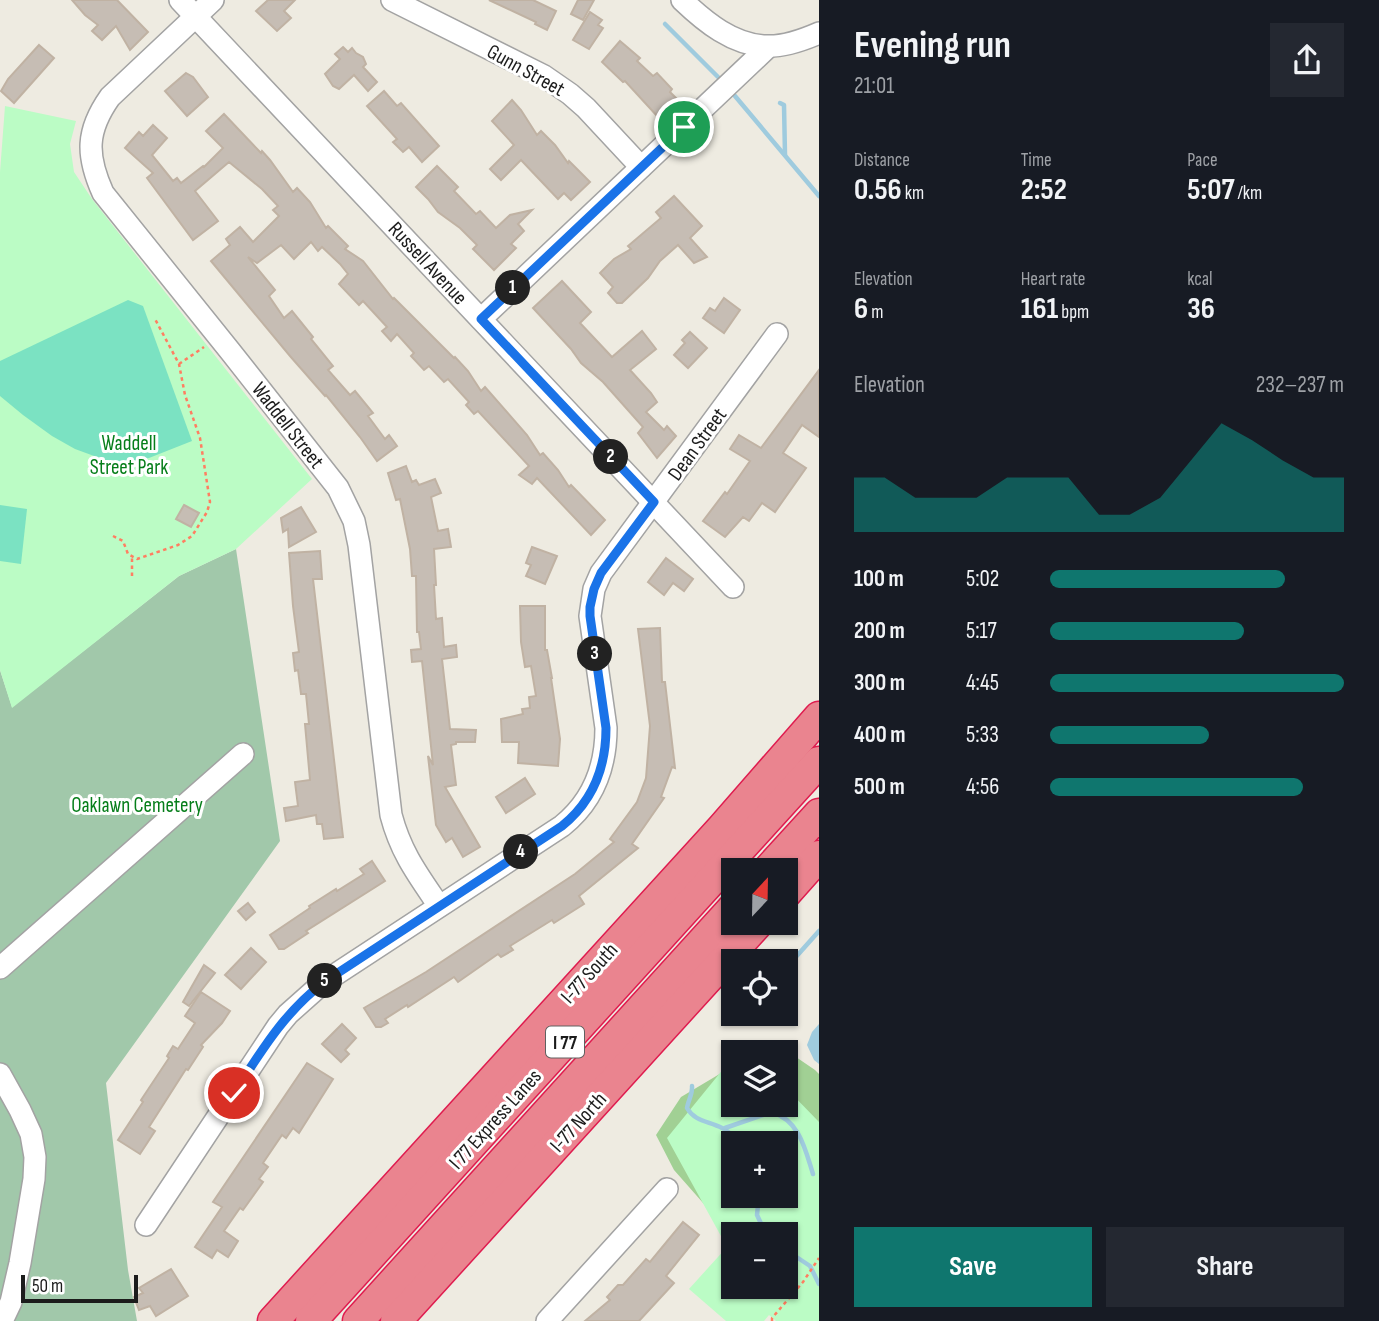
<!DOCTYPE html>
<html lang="en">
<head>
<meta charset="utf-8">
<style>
	:root { --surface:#171b24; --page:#242831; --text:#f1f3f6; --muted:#9ea1a6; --accent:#0f766e }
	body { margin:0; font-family:"Sofia Sans Condensed",sans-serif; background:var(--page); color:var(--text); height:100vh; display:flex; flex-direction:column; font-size:26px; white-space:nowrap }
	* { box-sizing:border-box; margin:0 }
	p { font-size:23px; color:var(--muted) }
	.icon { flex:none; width:38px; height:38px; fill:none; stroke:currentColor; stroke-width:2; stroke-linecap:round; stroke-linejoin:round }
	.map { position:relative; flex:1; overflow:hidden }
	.details { display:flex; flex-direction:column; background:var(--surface); width:560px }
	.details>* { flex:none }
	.needle { width:46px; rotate:22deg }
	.tools { position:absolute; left:721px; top:858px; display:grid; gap:14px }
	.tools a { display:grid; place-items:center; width:77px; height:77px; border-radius:0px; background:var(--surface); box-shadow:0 2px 5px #0004; font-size:35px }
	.scale { position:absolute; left:21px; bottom:18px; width:117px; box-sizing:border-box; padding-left:7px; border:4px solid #1c1c1c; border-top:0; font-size:19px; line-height:24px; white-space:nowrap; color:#1c1c1c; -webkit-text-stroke:5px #fff; paint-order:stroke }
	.pin { position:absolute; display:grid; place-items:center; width:60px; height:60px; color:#fff; margin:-30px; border:4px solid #fff; border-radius:50%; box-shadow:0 2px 7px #0007 }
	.km { position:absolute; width:35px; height:35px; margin:-18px; border-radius:50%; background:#222; color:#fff; font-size:19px; line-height:35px; text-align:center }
	.round { display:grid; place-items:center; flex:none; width:74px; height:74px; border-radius:0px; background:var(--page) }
	.overview { display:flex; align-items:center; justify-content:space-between; height:119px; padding:0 35px }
	h1 { font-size:38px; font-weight:700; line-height:52px }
	.figures { display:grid; grid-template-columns:repeat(3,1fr); gap:10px; height:119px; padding:7px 35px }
	.figures div { display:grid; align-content:center }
	.figures b { font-size:30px; font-weight:700 }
	.figures small { font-size:19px; font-weight:400 }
	.figures p { font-size:19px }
	.chart { height:196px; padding:14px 35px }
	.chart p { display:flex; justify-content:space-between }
	.chart svg { width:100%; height:126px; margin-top:7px; fill:var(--accent); opacity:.7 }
	.cta { display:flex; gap:14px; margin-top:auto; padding:14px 35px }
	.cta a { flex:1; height:80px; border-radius:0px; background:var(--accent); color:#fff; font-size:28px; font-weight:700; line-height:80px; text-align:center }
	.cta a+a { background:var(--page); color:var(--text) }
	ul { padding:0 35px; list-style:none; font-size:23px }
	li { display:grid; grid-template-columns:112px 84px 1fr; align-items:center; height:52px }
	li i { height:18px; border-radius:9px; background:var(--accent) }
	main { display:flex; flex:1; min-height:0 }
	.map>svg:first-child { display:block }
</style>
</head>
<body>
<main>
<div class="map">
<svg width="819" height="1321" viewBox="0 0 819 1321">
	<rect width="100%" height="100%" fill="#eeebe1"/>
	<path fill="#a1d094" d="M774 1042 815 1070 819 1074V1203L786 1143H733V1237L674 1170 656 1135 681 1097 733 1066V1104H786V1052H758Z"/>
	<path fill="#a1c8aa" d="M236 549 280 841 106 1083 128 1270 137 1321H0V670L12 707 179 576Z"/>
	<g fill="#bbfcc5" fill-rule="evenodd">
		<path d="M5 106 76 121 70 144 74 172 92 199 312 479 236 549 179 576 12 708 0 670V172Z"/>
		<path d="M733 1057V1104H786V1088L819 1122V1321H776L769 1315 764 1321H726L689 1289 727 1247 667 1138ZM733 1143H786V1195H733ZM733 1234H786V1286H733Z"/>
	</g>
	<g fill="#7be2c2">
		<path d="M128 300 143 306 192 441 149 458 116 464 75 449 52 436 23 415 0 396V361Z"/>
		<path d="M0 505 27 509 21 564 0 561Z"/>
	</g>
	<path fill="#9fcbde" d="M819 1024V1064L814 1060 807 1045 812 1032Z"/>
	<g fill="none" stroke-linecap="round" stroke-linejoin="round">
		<g stroke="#9fcbde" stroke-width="4.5">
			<path d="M665 24 718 77"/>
			<path d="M735 96 819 196"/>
			<path d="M780 103 784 105 785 155"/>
			<path d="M786 968 819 931"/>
			<path d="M692 1086C693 1093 688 1101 687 1108 695 1122 709 1121 722 1128 729 1131 735 1138 740 1143"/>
			<path d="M725 1128 772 1112C800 1121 805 1149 813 1174"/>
			<path d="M759 1195 757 1215 766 1234"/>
			<path d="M786 1250 810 1266 819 1284"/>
		</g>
	</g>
	<g fill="#c6bdb4" stroke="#c0b2a3" stroke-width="2">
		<path d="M72 0H117L148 32 130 50 116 26 102 40 92 31 98 25 85 15Z"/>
		<path d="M268 0H295L284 11 291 18 277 31 256 11Z"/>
		<path d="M489 0H533L556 11 547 30 535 24 536 22Z"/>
		<path d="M578 0H594L583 20 571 14Z"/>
		<path d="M590 12 602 20 598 25 603 28 589 49 573 40Z"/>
		<path d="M620 41 640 58 637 61 653 76 657 73 672 89 670 92 677 99 658 117 625 81 623 82 602 62Z"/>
		<path d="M39 45 54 58 14 103 1 91 8 79Z"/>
		<path d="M343 47 348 52 352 48 356 53 363 57 366 64 363 67 377 82 368 91 354 75 339 89 333 86 325 74 340 59 335 54Z"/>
		<path d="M186 73 193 77 208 97 187 116 165 91Z"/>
		<path d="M384 91 397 106 401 103 439 146 422 162 409 147 403 152 393 142 397 139 367 106Z"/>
		<path d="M512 100 521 110 537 135 541 131 555 145 568 163 569 161 590 182 571 200 564 193 558 199 521 160 501 180 490 169 514 145 492 121Z"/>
		<path d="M224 114 261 153 262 151 270 160 293 192 297 188 310 202 326 228 328 226 348 246 345 249 363 261 393 299 394 298 454 358 455 357 468 371 481 391 485 387 527 435 540 455 543 453 558 470 569 487 571 485 605 520 591 535 537 478 532 484 519 475 529 466 478 411 474 414 466 405 469 402 448 379 444 382 429 366 424 370 411 356 414 353 397 334 391 341 382 331 387 327 363 301 359 305 339 284 348 274 340 264 322 247 318 251 311 242 294 259 281 245 257 263 248 257 275 290 269 296 284 318 292 311 313 337 311 339 333 366 328 370 350 395 355 391 373 413 368 416 385 439 389 435 397 446 377 461 360 437 326 395 325 396 290 356 211 261 230 245 226 239 240 227 253 242 279 216 273 210 278 206 262 189 229 162 195 191 218 221 193 240 147 178 153 173 125 148 139 132 143 136 153 125 167 138 152 155 173 181 177 178 181 183 203 166 204 167 223 148 206 131Z"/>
		<path d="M437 166 458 187 454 191 476 214 480 211 496 228 510 215 532 210 518 224 524 231 511 244 516 248 494 270 473 249 477 245 460 228 438 212 428 199 416 187Z"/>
		<path d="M674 196 702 226 690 238 707 257 694 263 678 245 660 261 648 278 622 303H617L608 293 613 287 600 273 614 259 631 249 628 246 661 218 656 212Z"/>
		<path d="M562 281 591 312 580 323 612 357 642 331 656 349 630 370 651 393 657 402 646 412 664 430 667 426 676 436 657 458 638 433 643 427 603 382 581 363 571 349 533 308Z"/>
		<path d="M724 298 740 310 724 333 703 318 710 308 715 311Z"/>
		<path d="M690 332 707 348 688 368 674 355 685 343 682 340Z"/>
		<path d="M819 370V437L802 425 783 453 806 468 775 512 762 503 749 521 743 517 725 537 703 521 725 492 727 494 750 461 730 449 739 435 761 448Z"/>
		<path d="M406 466 412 482 416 480 419 485 435 479 441 493 431 497 438 531 448 529 451 547 434 549 436 585H434L436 619 442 618 444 647 456 645 457 657 442 659 450 729 476 730 475 742H456V744L451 745 456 785 445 787 480 847 463 857 452 838 446 842 436 825 428 756 433 765 422 661 412 662 411 650 421 649 419 632H417L416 576H412L410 549 400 499 396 500 388 473Z"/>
		<path d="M184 505 199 513 191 527 176 519Z"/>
		<path d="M301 507 316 532 289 547 288 529 283 532 281 518Z"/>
		<path d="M532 547 557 556 545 584 526 576 531 565 526 563Z"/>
		<path d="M320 551 322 579H313L343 837 324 839 322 824H317L316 815 286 821 284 808 298 806 295 782 310 780 305 724H309L306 694H301L298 670 295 671 293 653 299 652 293 606 289 553Z"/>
		<path d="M666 558 693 579 684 591 673 583 664 595 648 582Z"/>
		<path d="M520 606H545V650H547L552 678H551L560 739 558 766 518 763 519 742H502L501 719 523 714 522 709 530 708 529 697 536 696 531 666 525 667 521 642Z"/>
		<path d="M660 628 662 682H665L675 768 672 767 661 797 664 798 632 844 638 848 579 896 584 904 554 923 552 920 510 946 513 950 501 957 498 954 458 982 454 977 408 1007 407 1005 385 1019 388 1023 381 1027H376L364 1008 426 972 575 874 614 842 610 839 637 802 646 778 650 726 638 629Z"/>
		<path d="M525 778 535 794 506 813 496 797Z"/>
		<path d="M372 861 385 881 306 931 308 933 284 949H279L270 935 310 908 309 906 336 889 337 891 364 874 360 869Z"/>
		<path d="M248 903 255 912 246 920 238 911Z"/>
		<path d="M251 948 266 962 241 989 225 975Z"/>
		<path d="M204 965 215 973 189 1006 183 1002Z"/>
		<path d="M201 992 230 1011 222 1023 201 1045 203 1047 188 1070 186 1069 149 1127 155 1131 140 1154 118 1140 143 1102 141 1100 169 1058 167 1056 173 1046 178 1049 195 1023 185 1016Z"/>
		<path d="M342 1024 356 1038 345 1050 349 1054 341 1062 322 1044Z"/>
		<path d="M307 1063 333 1079 299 1133 293 1128 286 1138 282 1135 263 1163 268 1167 259 1179 263 1182 243 1210 240 1208 224 1231 238 1241 228 1257 217 1250 212 1258 195 1247 222 1207 213 1202Z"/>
		<path d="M683 1222 699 1235 666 1276 674 1283 639 1321H585L610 1300 607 1297 618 1285H623L646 1259 650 1262Z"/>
		<path d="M171 1269 188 1296 156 1316 150 1306 139 1310 134 1297 143 1293 139 1288Z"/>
	</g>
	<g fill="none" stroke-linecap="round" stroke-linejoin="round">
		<defs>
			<g id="minor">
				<path d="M180 0 733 587"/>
				<path d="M213 0 110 97C86 131 86 155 103 193L230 351 338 488 354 521 359 545 391 815C401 853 418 875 439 906"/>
				<path d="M392 0 544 76 570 94 586 108 641 167"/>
				<path d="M682 0C705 22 733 45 766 46 784 47 803 40 819 33"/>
				<path d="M481 319 768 47"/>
				<path d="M0 968 243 754"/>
				<path d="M0 1074 20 1110 31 1134 35 1157 34 1179 20 1263 11 1302 2 1321"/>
				<path d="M146 1225 278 1026 288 1014 324 982 562 826C593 801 606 767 606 728L590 616 594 589 601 573 777 334"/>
				<path d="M547 1321 667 1189"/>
			</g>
			<g id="highway">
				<path d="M768 870 819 814"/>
				<path d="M786 893 819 856"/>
				<path d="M273 1321 722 828 819 717"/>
				<path d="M311 1321 819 762"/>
				<path d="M358 1321 733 908"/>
				<path d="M396 1321 759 922"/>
			</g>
		</defs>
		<use href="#minor" stroke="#a3a3a3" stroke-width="24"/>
		<use href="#highway" stroke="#df1c4f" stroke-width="33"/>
		<g stroke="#ff7e61" stroke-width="2.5" stroke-dasharray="3.5 3.5" stroke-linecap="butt">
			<path d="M179 364 204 347"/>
			<path d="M113 536 123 541 128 554 137 559 178 545 192 536 207 512 210 502 200 438 185 395 179 364 155 319"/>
			<path d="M132 576V556"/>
			<path d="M772 1321V1318L803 1282 819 1258"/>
		</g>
		<use href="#minor" stroke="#fff" stroke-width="21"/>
		<use href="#highway" stroke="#ea848f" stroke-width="30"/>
	</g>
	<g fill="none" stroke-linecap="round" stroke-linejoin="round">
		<defs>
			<path id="route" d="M234 1093C262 1050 283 1014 324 982L562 826C593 801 606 768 606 728L590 616V607L594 589 601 573 654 502 481 319 684 127"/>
		</defs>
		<use href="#route" stroke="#fff" stroke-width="14"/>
		<use href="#route" stroke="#1a73e8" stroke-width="9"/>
	</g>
	<g text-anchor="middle" stroke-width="6" stroke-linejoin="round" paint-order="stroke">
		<rect fill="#fff" stroke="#606060" stroke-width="2" x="546" y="1026.5" width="38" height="31" rx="5"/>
		<g font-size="19" font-weight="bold" fill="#1c1c1c">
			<text x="565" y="1049">I 77</text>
		</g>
		<g font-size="21" fill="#1c1c1c" stroke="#fff">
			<text transform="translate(526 70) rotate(29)" y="7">Gunn Street</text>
			<text transform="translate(428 263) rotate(47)" y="7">Russell Avenue</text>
			<text transform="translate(288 425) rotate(52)" y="7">Waddell Street</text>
			<text transform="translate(697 444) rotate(-54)" y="7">Dean Street</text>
			<text transform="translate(589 973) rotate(-48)" y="7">I-77 South</text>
			<text transform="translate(495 1119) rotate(-48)" y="7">I 77 Express Lanes</text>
			<text transform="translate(578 1122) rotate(-48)" y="7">I-77 North</text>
		</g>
		<g font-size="21" fill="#067e1a" stroke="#fff">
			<text x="129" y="450">Waddell<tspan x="129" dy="24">Street Park</tspan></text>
			<text x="137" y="812">Oaklawn Cemetery</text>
		</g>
	</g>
</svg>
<div class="tools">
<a><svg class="needle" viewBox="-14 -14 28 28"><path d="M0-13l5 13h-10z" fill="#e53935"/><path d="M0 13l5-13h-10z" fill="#9ea1a6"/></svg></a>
<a><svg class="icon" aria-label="locate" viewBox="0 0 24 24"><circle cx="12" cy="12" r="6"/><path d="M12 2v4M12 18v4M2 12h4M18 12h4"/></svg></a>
<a><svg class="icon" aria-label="layers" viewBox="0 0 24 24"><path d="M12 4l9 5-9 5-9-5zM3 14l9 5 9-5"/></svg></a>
<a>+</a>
<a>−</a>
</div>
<div class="scale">50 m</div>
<div class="pin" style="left:684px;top:127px;background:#1e9e55"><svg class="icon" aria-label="arrive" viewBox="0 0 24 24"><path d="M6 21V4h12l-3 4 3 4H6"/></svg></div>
<div class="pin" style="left:234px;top:1093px;background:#d93025"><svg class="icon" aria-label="check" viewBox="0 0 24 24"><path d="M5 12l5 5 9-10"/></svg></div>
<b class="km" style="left:513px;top:288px">1</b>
<b class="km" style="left:611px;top:457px">2</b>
<b class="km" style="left:595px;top:654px">3</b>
<b class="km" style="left:521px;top:852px">4</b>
<b class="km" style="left:325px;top:981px">5</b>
</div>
<section class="details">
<div class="overview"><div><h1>Evening run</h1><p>21:01</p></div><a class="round"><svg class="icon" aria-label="share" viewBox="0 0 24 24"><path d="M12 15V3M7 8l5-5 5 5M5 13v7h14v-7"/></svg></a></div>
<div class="figures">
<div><p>Distance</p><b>0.56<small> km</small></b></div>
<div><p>Time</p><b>2:52</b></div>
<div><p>Pace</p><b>5:07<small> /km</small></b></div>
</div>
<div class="figures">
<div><p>Elevation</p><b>6<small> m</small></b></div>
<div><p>Heart rate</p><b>161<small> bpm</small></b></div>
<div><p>kcal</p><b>36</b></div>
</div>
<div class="chart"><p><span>Elevation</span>232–237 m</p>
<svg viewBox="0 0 160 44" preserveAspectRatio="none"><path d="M0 44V25L10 25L20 32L30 32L40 32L50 25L60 25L70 25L80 38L90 38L100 32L110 19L120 6L130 12L140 19L150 25L160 25V44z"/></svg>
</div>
<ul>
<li><b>100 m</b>5:02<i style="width:80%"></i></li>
<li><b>200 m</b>5:17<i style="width:66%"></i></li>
<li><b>300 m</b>4:45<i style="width:100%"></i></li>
<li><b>400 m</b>5:33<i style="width:54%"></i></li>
<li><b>500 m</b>4:56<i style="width:86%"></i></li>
</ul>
<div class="cta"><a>Save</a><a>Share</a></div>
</section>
</main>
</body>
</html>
